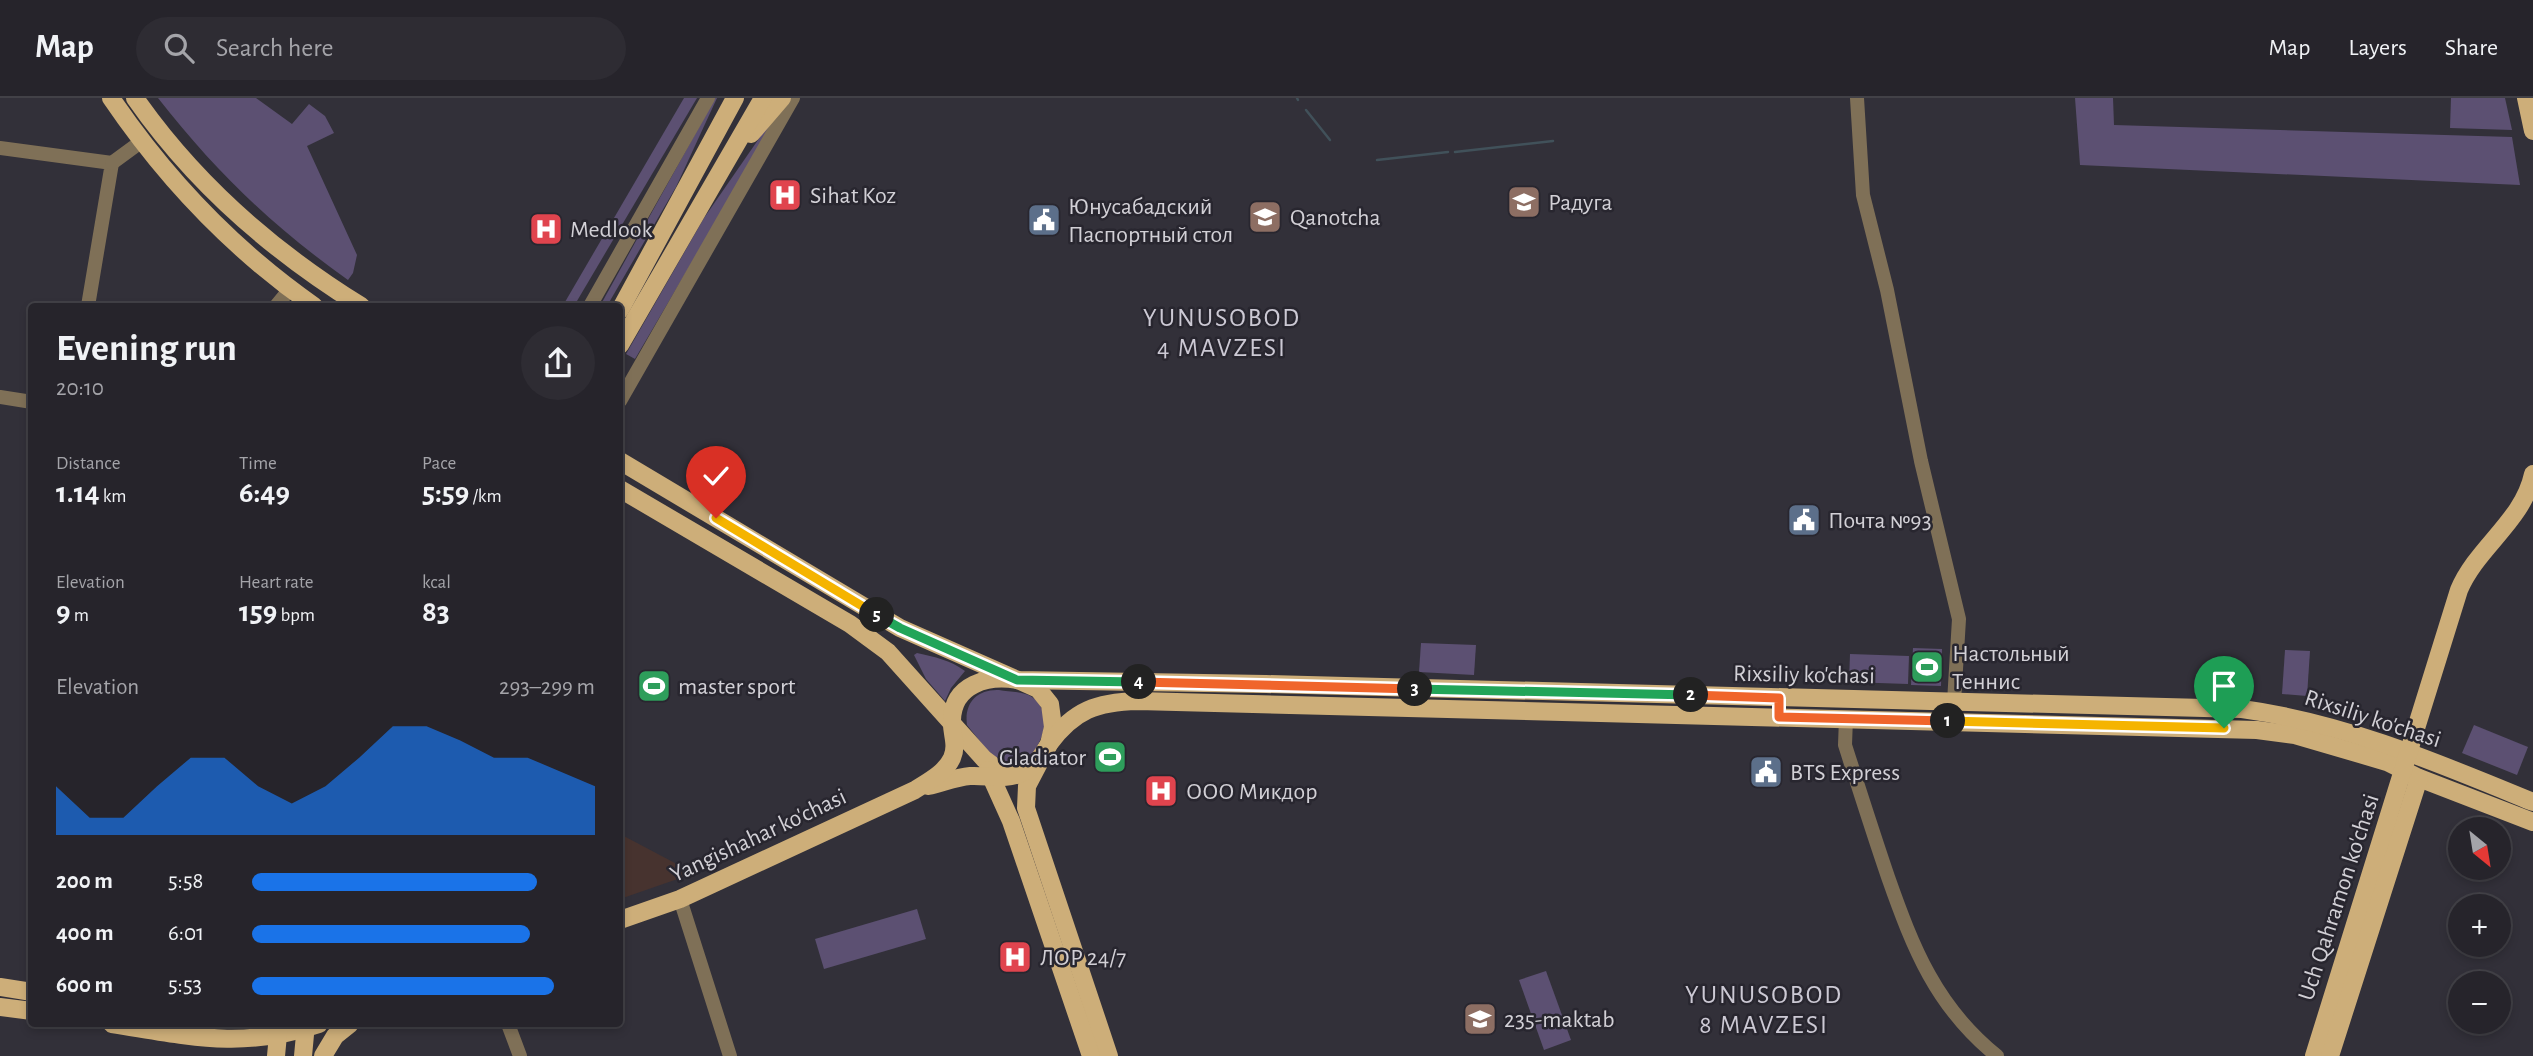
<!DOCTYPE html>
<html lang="en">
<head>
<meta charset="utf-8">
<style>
	:root { --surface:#26242b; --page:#2e2c33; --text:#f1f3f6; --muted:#a4a4a9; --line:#424147; --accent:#1a73e8 }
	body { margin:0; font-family:"Alegreya Sans",sans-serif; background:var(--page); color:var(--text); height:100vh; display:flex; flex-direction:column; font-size:26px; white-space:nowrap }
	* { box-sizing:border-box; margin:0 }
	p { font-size:23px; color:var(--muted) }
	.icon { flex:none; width:38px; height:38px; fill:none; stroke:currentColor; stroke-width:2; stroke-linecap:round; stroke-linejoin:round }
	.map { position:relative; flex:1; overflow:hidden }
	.side { position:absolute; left:28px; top:205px; width:595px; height:724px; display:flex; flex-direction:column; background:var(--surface); border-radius:7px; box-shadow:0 4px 10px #0003,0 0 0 2px var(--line) }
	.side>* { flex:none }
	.needle { width:46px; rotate:150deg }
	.controls { position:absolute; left:2448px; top:719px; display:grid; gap:14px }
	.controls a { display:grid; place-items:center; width:63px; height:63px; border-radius:50%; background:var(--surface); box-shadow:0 4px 10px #0003,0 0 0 2px var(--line); font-size:35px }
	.pin { position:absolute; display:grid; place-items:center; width:60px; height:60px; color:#fff; margin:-72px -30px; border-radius:50% 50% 50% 0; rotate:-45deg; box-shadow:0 0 7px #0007 }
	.pin .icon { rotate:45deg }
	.km { position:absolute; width:35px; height:35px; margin:-18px; border-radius:50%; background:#222; color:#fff; font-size:19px; line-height:35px; text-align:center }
	.round { display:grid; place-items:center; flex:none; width:74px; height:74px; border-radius:37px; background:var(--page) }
	.summary { display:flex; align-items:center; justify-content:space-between; height:119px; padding:0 28px }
	h1 { font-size:38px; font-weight:600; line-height:52px }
	.figures { display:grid; grid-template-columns:repeat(3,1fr); gap:10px; height:119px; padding:7px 28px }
	.figures div { display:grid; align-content:center }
	.figures b { font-size:30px; font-weight:600 }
	.figures small { font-size:19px; font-weight:400 }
	.figures p { font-size:19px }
	.chart { height:196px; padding:14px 28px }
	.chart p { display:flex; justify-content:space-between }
	.chart svg { width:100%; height:126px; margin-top:7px; fill:var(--accent); opacity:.7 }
	ul { padding:0 28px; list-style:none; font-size:23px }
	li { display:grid; grid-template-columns:112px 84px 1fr; align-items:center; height:52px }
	li i { height:18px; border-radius:9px; background:var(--accent) }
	header { display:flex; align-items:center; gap:42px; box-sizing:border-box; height:98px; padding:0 35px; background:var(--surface); border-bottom:2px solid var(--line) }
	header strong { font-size:33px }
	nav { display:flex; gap:38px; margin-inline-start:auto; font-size:24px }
	.search { width:490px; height:63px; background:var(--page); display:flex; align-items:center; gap:18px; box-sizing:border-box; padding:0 24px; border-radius:38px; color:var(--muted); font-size:26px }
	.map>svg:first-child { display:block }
</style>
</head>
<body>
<header>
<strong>Map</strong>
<div class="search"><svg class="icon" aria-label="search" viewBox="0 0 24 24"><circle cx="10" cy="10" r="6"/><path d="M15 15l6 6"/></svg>Search here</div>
<nav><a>Map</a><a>Layers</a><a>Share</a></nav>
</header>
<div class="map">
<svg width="2533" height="958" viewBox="0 0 2533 958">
	<rect width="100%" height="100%" fill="#323039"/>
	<path fill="#47332f" d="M620 736 673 764 692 776 620 801Z"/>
	<g fill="#5c5072">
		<path d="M158 0H256L292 26 309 6 325 18 334 35 307 48 357 157 353 175 348 182C272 128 216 74 158 0Z"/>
		<path d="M684 0H697L574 208 565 204Z"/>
		<path d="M715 0H717L676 89 607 208H600Z"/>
		<path d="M2075 0H2113L2114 27 2512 39 2520 87 2080 67Z"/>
		<path d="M2451 0H2505L2512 32 2450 30Z"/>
		<path d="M776 16 752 62 635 261 626 256 704 120Z"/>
		<path d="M1421 545 1476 547 1474 577 1419 574Z"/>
		<path d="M1913 550 1942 551 1941 588 1911 587Z"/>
		<path d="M2285 552 2310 553 2307 598 2282 596Z"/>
		<path d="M917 555C935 559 950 562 965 573L951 590 945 603 926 581 914 557Z"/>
		<path d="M1850 556 1909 558 1908 586 1849 584Z"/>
		<path d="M999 592C1009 594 1023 593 1032 599 1057 616 1040 658 1016 668L995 662 967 627C964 605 977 591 999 592Z"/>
		<path d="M2474 627 2528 649 2517 677 2462 655Z"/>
		<path d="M917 811 926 841 824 871 815 841Z"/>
		<path d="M1546 873 1571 942 1544 952 1519 882Z"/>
	</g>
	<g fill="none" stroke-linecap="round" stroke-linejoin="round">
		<g stroke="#41515a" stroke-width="2.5">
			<path d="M1297 0 1298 2"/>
			<path d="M1306 12 1330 42"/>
			<path d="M1455 54 1553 43"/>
			<path d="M1377 62 1448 54"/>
		</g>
		<g stroke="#7f7057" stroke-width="14">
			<path d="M1857 0 1863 97 1887 192 1921 363 1959 521 1954 604"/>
			<path d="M0 50 112 65 88 208"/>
			<path d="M112 65 142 43"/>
			<path d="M276 208 290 191"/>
			<path d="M590 208 708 0"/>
			<path d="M0 299 32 304"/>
			<path d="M620 303 793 0"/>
			<path d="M1846 620 1845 647C1859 691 1873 735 1888 779 1913 850 1936 909 1997 958"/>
			<path d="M680 801 730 958"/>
			<path d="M508 926 520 958"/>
		</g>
		<g stroke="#cdae79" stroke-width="18">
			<path d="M111 0C166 81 234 152 314 208"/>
			<path d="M135 0C195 86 272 153 361 208"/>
			<path d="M2526 0 2533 33"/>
			<path d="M751 36 782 0"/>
			<path d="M620 212 735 0"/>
			<path d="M620 247 763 0"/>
			<path d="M620 363 900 530 1038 591 1050 606 1053 629 1049 646 1027 688 1026 710 1109 958"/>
			<path d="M620 391 850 526 888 554 984 661 996 670 1014 674"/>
			<path d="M988 672 1011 723 1091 958"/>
			<path d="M928 688C942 685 956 679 970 678 989 677 1006 683 1024 674 1036 668 1042 657 1049 646 1074 612 1097 604 1138 603L2257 632 2295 637 2387 664 2419 680 2533 724"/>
			<path d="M620 822 680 801 915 692C929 683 945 675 952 660 958 646 951 636 952 622 953 586 988 577 1017 582L1266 586 2242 611C2345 625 2438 665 2533 704"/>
			<path d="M0 889 32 894"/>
			<path d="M0 909 32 913"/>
			<path d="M112 926C189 938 242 952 319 926"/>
			<path d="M276 958 279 926"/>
			<path d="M303 958 306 926"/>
			<path d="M323 958 335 938 350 926"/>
			<path d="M2314 958 2459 492C2477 449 2523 423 2533 376"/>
			<path d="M2330 958 2419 680"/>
		</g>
	</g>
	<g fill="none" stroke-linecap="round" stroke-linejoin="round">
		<defs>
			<path id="split-1" d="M1948 623 2224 630"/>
			<path id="split-2" d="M1691 597 1779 600V619L1948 623"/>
			<path id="split-3" d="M1415 591 1691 597"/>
			<path id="split-4" d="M1139 584 1415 591"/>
			<path id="split-5" d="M877 517 900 530 1017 582 1139 584"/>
			<path id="split-6" d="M716 420 877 517"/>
		</defs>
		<use href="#split-1" stroke="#fff" stroke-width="14"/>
		<use href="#split-2" stroke="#fff" stroke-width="14"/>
		<use href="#split-3" stroke="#fff" stroke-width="14"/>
		<use href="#split-4" stroke="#fff" stroke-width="14"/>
		<use href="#split-5" stroke="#fff" stroke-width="14"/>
		<use href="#split-6" stroke="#fff" stroke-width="14"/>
		<use href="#split-1" stroke="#f5b400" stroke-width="9"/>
		<use href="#split-2" stroke="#f0652b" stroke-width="9"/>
		<use href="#split-3" stroke="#22a559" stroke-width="9"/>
		<use href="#split-4" stroke="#f0652b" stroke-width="9"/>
		<use href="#split-5" stroke="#22a559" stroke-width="9"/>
		<use href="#split-6" stroke="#f5b400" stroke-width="9"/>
	</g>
	<defs>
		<symbol id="hospital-square" viewBox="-11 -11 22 22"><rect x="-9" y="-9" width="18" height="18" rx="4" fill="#e0444e" stroke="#28262f"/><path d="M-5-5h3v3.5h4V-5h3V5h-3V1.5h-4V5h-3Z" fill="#fff"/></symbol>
		<symbol id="school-square" viewBox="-11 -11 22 22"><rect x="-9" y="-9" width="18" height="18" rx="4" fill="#8d6e63" stroke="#28262f"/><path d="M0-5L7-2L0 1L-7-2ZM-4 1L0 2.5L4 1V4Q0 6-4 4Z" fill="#fff"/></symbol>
		<symbol id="civic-square" viewBox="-11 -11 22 22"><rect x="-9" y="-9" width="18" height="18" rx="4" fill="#5c6f8a" stroke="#28262f"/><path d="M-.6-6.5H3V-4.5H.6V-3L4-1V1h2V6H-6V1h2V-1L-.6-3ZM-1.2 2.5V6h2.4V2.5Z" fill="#fff"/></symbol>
		<symbol id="stadium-square" viewBox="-11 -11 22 22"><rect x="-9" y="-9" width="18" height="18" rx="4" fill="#2e9e5b" stroke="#28262f"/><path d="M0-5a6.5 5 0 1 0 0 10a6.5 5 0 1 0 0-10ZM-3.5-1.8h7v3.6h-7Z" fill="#fff"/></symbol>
	</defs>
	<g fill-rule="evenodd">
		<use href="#hospital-square" x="766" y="78" width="38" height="38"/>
		<use href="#school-square" x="1505" y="85" width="38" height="38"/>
		<use href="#school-square" x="1246" y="100" width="38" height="38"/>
		<use href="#civic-square" x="1025" y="103" width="38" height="38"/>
		<use href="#hospital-square" x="527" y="112" width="38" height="38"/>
		<use href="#civic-square" x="1785" y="403" width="38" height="38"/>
		<use href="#stadium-square" x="1908" y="550" width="38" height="38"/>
		<use href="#stadium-square" x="635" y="569" width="38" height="38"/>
		<use href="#stadium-square" x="1091" y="640" width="38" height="38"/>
		<use href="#civic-square" x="1747" y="655" width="38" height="38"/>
		<use href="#hospital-square" x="1142" y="674" width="38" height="38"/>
		<use href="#hospital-square" x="996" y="840" width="38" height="38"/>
		<use href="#school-square" x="1461" y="902" width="38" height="38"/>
	</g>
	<g text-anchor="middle" stroke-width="5" stroke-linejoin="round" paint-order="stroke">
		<g font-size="24" fill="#d2d0d6" stroke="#28262f" text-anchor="start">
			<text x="810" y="105">Sihat Koz</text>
			<text x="1548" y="112">Радуга</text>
			<text x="1068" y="116">Юнусабадский<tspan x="1068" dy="28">Паспортный стол</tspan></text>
			<text x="1290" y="127">Qanotcha</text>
			<text x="570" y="139">Medlook</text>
			<text x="1828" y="430">Почта №93</text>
			<text x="1952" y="563">Настольный<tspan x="1952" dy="28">Теннис</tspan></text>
			<text x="678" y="596">master sport</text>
			<text x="1086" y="667" text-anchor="end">Gladiator</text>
			<text x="1790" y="682">BTS Express</text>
			<text x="1186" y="701">ООО Микдор</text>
			<text x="1040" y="867">ЛОР 24/7</text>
			<text x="1504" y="929">235-maktab</text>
		</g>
		<g font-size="24" fill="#d2d0d6" stroke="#28262f">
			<text transform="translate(1804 576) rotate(1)" y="8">Rixsiliy ko'chasi</text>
			<text transform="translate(2373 620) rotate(18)" y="8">Rixsiliy ko'chasi</text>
			<text transform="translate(758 737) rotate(-25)" y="8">Yangishahar ko'chasi</text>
			<text transform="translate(2338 799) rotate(-72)" y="8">Uch Qahramon ko'chasi</text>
		</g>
		<g font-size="26" letter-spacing="2" fill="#ccc9d4" stroke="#28262f">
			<text x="1222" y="228">YUNUSOBOD<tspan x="1222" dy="30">4 MAVZESI</tspan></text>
			<text x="1764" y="905">YUNUSOBOD<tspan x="1764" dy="30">8 MAVZESI</tspan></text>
		</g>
	</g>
</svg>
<div class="controls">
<a><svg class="needle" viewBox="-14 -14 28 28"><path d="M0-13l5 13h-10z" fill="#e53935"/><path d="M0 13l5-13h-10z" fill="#a4a4a9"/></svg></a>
<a>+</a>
<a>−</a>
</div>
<div class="pin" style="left:2224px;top:630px;background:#1e9e55"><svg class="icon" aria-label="arrive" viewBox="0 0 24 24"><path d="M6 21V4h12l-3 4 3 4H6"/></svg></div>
<div class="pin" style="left:716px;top:420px;background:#d93025"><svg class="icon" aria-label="check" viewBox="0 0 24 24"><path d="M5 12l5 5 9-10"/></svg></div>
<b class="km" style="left:1948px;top:623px">1</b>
<b class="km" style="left:1691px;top:597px">2</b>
<b class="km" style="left:1415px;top:591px">3</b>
<b class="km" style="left:1139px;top:584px">4</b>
<b class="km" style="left:877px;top:517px">5</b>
<section class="side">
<div class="summary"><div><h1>Evening run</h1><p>20:10</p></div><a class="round"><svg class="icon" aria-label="share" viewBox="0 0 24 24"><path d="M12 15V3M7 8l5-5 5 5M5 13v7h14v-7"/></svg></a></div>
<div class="figures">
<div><p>Distance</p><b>1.14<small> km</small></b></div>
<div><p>Time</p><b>6:49</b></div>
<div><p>Pace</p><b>5:59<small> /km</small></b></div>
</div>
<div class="figures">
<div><p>Elevation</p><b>9<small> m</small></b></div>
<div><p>Heart rate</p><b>159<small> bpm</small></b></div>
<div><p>kcal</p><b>83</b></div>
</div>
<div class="chart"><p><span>Elevation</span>293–299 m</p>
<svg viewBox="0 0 160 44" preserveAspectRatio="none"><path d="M0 44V27L10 38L20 38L30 27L40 17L50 17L60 27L70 33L80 27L90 17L100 6L110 6L120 11L130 17L140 17L150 22L160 27V44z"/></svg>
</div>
<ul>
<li><b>200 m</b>5:58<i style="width:83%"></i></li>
<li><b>400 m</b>6:01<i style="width:81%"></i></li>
<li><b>600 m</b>5:53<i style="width:88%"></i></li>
</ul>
</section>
</div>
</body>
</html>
